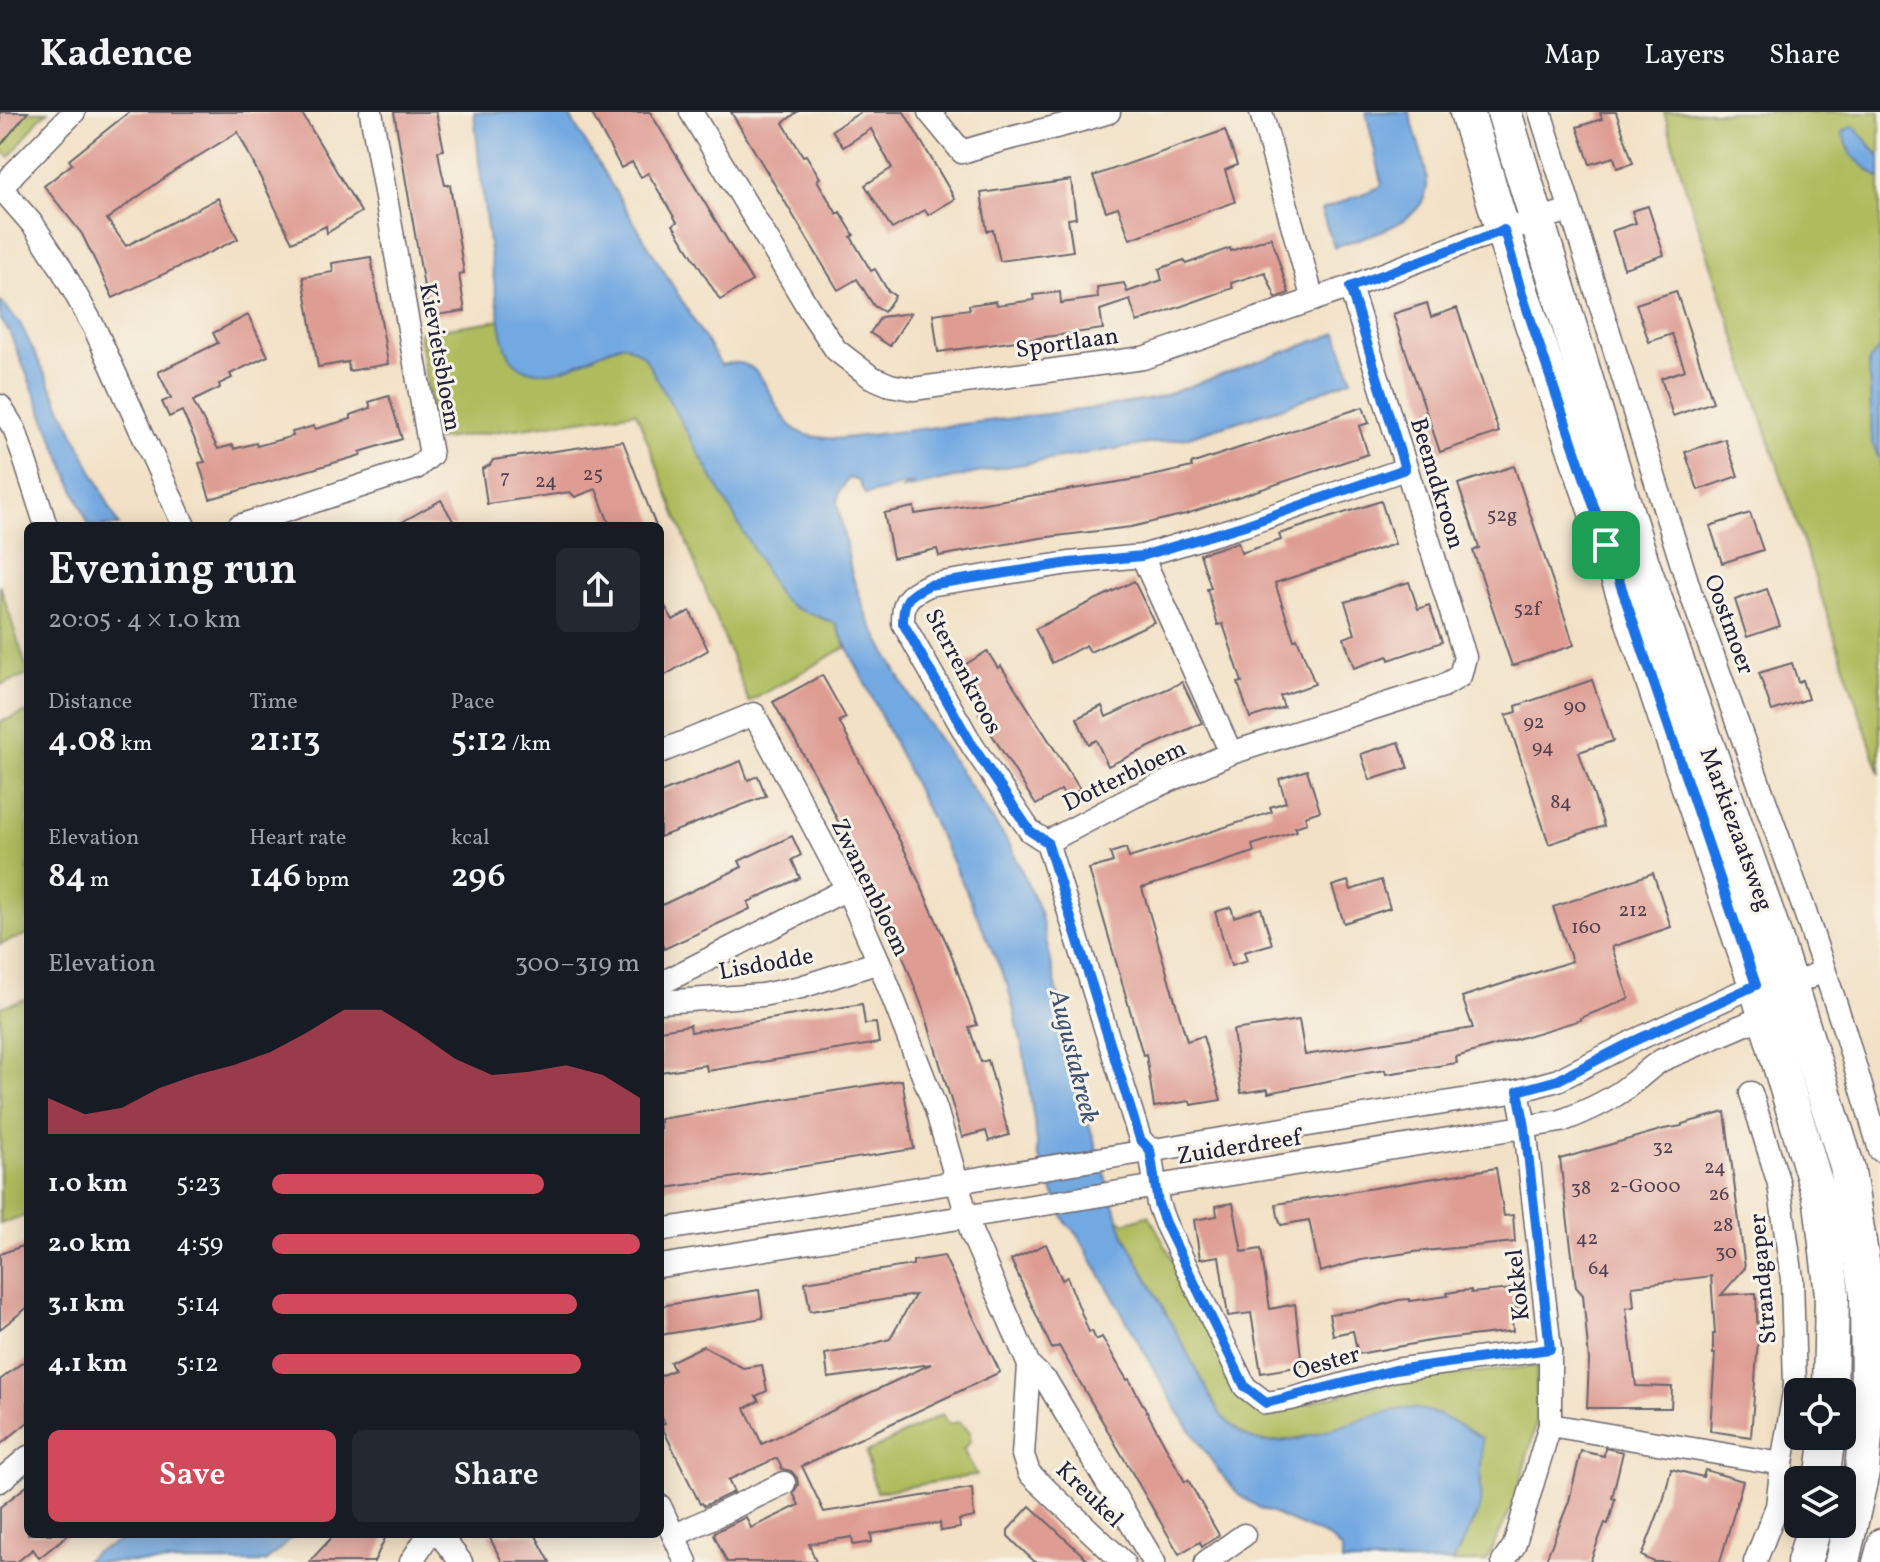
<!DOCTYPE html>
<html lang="en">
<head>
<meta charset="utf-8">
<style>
	:root { --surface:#171b24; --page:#242831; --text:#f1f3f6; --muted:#9ea1a6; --line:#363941; --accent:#d1495b }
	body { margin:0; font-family:Vollkorn,serif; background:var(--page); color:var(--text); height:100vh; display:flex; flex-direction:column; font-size:30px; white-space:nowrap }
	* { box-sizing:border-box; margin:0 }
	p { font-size:26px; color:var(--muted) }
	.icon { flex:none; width:44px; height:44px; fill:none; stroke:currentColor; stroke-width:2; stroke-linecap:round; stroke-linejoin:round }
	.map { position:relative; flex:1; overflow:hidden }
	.details { position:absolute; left:24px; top:410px; width:640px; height:1016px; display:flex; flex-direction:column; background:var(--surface); border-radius:12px; box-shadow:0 4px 20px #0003 }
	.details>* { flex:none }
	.fabs { position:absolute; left:1784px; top:1266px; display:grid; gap:16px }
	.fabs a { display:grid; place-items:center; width:72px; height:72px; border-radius:12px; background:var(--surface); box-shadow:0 4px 20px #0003; font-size:40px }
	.pin { position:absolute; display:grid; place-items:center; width:68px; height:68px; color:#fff; margin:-34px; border-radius:16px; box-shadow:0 4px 12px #0006 }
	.round { display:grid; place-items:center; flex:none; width:84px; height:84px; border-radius:12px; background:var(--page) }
	.head { display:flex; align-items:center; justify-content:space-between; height:136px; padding:0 24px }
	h1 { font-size:44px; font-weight:600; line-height:60px }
	.metrics { display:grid; grid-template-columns:repeat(3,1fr); gap:12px; height:136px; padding:8px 24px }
	.metrics div { display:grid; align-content:center }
	.metrics b { font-size:34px; font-weight:600 }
	.metrics small { font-size:22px; font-weight:400 }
	.metrics p { font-size:22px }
	.chart { height:224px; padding:16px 24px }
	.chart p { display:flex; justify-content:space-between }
	.chart svg { width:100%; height:144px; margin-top:8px; fill:var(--accent); opacity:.7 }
	.cta { display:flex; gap:16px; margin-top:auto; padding:16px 24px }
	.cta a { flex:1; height:92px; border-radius:12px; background:var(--accent); color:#fff; font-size:32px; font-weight:600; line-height:92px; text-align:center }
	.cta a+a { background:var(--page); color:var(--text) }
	ul { padding:0 24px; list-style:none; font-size:26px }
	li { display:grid; grid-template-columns:128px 96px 1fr; align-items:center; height:60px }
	li i { height:20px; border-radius:10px; background:var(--accent) }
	header { display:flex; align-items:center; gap:48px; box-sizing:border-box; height:112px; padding:0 40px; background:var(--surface); border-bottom:2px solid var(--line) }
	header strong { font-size:38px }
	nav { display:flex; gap:44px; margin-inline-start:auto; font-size:28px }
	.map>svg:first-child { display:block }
</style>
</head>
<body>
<header>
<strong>Kadence</strong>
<nav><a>Map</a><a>Layers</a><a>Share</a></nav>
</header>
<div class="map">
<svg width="1880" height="1450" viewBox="0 0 1880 1450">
	<rect width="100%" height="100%" fill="#f7f3e8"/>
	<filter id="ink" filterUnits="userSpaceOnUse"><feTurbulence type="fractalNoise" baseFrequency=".0125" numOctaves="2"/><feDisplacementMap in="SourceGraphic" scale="16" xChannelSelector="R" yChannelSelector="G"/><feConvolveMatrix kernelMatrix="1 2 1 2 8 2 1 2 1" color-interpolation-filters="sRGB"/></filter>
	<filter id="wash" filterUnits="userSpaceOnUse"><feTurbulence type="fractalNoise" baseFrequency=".006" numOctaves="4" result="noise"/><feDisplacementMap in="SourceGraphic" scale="32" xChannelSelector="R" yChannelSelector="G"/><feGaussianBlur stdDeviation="1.8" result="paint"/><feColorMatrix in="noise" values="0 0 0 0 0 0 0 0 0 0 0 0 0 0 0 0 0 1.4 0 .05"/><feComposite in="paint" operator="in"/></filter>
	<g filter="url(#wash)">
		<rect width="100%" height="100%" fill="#f2e1c6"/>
		<g fill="#afbc5d" stroke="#686f4c" stroke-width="2">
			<path d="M0 0H48L39 7 10 45 0 38Z"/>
			<path d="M1664 0H1880V662L1685 74Z"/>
			<path d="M501 208 507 238 599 241 625 232 645 244 736 407 813 503 836 512 846 535 749 590 636 300 435 328 419 220Z"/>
			<path d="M0 473 28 560V563L0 573Z"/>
			<path d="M28 600V822L0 832V610Z"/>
			<path d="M28 886V1103L0 1112V895Z"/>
			<path d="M1149 1103 1246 1286 1267 1303 1390 1269 1537 1254 1536 1312 1516 1386 1486 1450H1453L1480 1396 1405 1296C1371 1305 1292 1334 1260 1329 1244 1327 1231 1313 1220 1302L1123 1121 1117 1105 1126 1111Z"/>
			<path d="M942 1302 948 1312 959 1310 970 1320V1330L963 1338 977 1363 876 1380 866 1341Z"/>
		</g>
		<g fill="#73a9e1" stroke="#4a668e" stroke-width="2">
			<path d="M474 0H567L721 253C767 239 766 293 794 316 805 326 822 325 836 327L1097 296 1157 286 1337 221 1352 267 1284 295 1185 326 999 356 901 378 914 371 865 383 859 369 849 366 840 379 837 390 852 463 867 505 910 585 1011 735 1040 800 1080 983 1123 1121 1220 1302C1231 1313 1244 1327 1260 1329 1301 1336 1361 1302 1403 1297 1431 1293 1458 1313 1482 1326L1480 1396 1453 1450H1342V1438L1328 1425 1260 1396 1239 1383 1220 1361 1179 1301 1078 1123 1066 1111 1037 1041V1029L1024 942 1008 874 964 774 836 512C817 501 792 501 778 482L644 244 625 232C591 239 565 269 527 258 519 256 512 249 509 242 500 225 500 202 496 182 487 122 480 61 474 0Z"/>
			<path d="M1366 0H1409C1415 21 1424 45 1427 67 1431 112 1365 124 1334 135L1321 98 1380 75 1382 71Z"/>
			<path d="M1854 14 1880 45V67L1852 44 1842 20Z"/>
			<path d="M0 189 20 211 119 414H89L9 219 0 208Z"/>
			<path d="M1880 236V349L1872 330 1869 249Z"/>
			<path d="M135 1422H297L265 1450H84L94 1441Z"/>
		</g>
		<g id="blocks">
			<g fill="#de9c93">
				<path d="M0 0H28L0 34Z"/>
				<path d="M129 0H301L361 100 327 121 326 114 292 130 238 20 174 59 107 107 126 134 218 86 238 127 113 186 82 122 44 74 72 52 69 48Z"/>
				<path d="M394 0H436L444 38 438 39 441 56 445 73H450L464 161 459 162 465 199 429 204Z"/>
				<path d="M591 0H650L752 169 720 188 673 113 677 110 648 61 641 65 632 50 621 56Z"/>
				<path d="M731 0H797L783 11 803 44 806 43 820 66 817 68 837 102 840 100 854 123 851 125 871 159 875 157 888 179 895 184 884 200 874 194 857 167 838 178Z"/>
				<path d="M861 0H904L955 87 928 103 925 98 892 117 865 73 892 56 871 17 843 35 832 18Z"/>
				<path d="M1605 0H1616L1633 51 1617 56 1614 45 1590 52 1577 15 1602 7 1600 1Z"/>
				<path d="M1225 18 1237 53 1225 58 1235 90 1130 127 1118 95 1106 99 1093 64Z"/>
				<path d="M1071 68 1076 106 1068 107 1073 139 1000 149 993 118 987 119 981 81Z"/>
				<path d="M1648 94 1664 143 1624 156 1612 119 1636 111 1632 99Z"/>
				<path d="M1271 125 1289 181 1276 186 1265 160 1231 171 1233 176 1137 210 1130 188 1100 198 1103 217 938 240 933 202 970 197 969 193 996 189 997 193 1034 188 1033 183 1060 180 1061 191 1098 186 1097 175 1124 171 1127 180 1162 168 1159 157 1184 148 1186 152 1230 136 1231 139Z"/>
				<path d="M371 145 388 252 349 259 348 250 318 255 303 165 333 160 332 151Z"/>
				<path d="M1676 179 1713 290 1673 304 1661 266 1685 258 1672 222 1649 230 1636 192Z"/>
				<path d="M1427 191 1431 205 1457 196 1499 320 1440 340 1393 202Z"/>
				<path d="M911 201 890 234 870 221 881 205Z"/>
				<path d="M248 203 268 244 230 262 232 266 219 272 220 276 193 289 218 337 233 333 234 337 256 331 257 334 293 324 292 320 300 318 314 314 315 317 351 307V303L371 296 369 290 389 284 402 327 360 340 361 343 210 387 199 351 205 350 182 299 169 305 162 290 171 286 158 260 218 231 213 221Z"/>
				<path d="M1363 295 1369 311 1359 314 1368 342 1186 402 1131 415 1040 426 939 444 937 437 893 446 884 401 914 395 915 402 1143 366 1192 355 1191 352Z"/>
				<path d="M1725 327 1738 364 1698 378 1685 340Z"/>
				<path d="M623 329 656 414H610L596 377 575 385 570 380 487 392 482 357 490 353 493 348Z"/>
				<path d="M1514 354 1574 533 1512 554 1473 439 1479 436 1458 372Z"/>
				<path d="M441 388 456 414H395Z"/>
				<path d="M1381 389 1395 432 1275 471 1294 528 1297 526 1315 572 1280 584 1284 595 1250 606 1238 571 1242 570 1223 512 1218 513 1207 477 1211 476 1200 442 1238 430 1241 441 1281 428 1279 422Z"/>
				<path d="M1750 401 1763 438 1722 451 1710 414Z"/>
				<path d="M1134 469 1154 510 1090 540 1086 533 1052 551 1035 517Z"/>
				<path d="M1409 470 1418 497 1429 493 1442 530 1389 548 1388 544 1354 556 1344 526 1355 522 1345 490Z"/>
				<path d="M1767 477 1780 514 1747 525 1735 488Z"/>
				<path d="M660 486 673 508 690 499 708 538 660 566Z"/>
				<path d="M987 539 998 556 1001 554 1080 677 1066 686 1061 678 1036 693 979 602 981 601 955 559Z"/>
				<path d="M1792 551 1798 570 1802 568 1808 587 1772 599 1759 561Z"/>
				<path d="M822 563 846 606 839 609 906 741 950 839 977 913 969 915 975 933 981 950 988 948 1009 1023 989 1029 986 1019 962 1025 925 902 902 842 818 668 773 590Z"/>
				<path d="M1592 568 1613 629 1579 640 1604 714 1549 732 1506 603 1517 600 1516 594Z"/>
				<path d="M1182 570 1202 611 1108 654 1096 628 1088 632 1077 606 1102 594 1106 605Z"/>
				<path d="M1399 630 1408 656 1370 668 1361 642Z"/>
				<path d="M741 649 748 668 758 664 766 684 660 725V681Z"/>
				<path d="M1307 658 1320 699 1305 704 1307 711 1295 715 1297 719 1252 733 1254 740 1142 776 1187 929 1203 924 1221 988 1191 993 1190 989 1154 995 1146 942 1143 943 1089 757 1113 750 1110 741 1126 736 1129 746 1272 700 1270 695 1286 690 1279 667Z"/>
				<path d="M792 724 801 743 792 748 800 766 748 790 750 797 664 837 660 828V794L742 755 739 749Z"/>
				<path d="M1653 761 1671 815 1612 835 1629 887 1580 906 1581 908 1456 945 1457 951 1386 962 1385 958 1367 961 1268 981V977L1241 981 1233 918 1299 908 1305 943 1473 916 1462 885 1572 849 1553 795Z"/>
				<path d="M1381 768 1390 796 1344 811 1332 774 1348 769 1351 778Z"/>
				<path d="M1231 795 1234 805 1261 796 1272 832 1244 840 1247 849 1231 854 1215 800Z"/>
				<path d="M862 892 865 912 876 911 879 931 707 959 706 953 660 960V918L690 913 691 920Z"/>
				<path d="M902 968 914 1037 660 1077V1007Z"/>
				<path d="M1725 1000 1745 1156 1721 1183 1756 1181 1758 1228 1751 1325 1710 1319 1715 1242H1713V1222H1715L1711 1164 1632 1174 1634 1195 1626 1196 1636 1274 1672 1275 1671 1296H1587L1589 1248 1583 1183 1576 1175 1560 1047 1664 1017 1682 1014V1012Z"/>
				<path d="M1496 1056 1504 1104 1513 1103 1515 1130 1414 1140 1361 1148 1320 1160 1309 1108 1281 1113 1278 1104 1276 1092Z"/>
				<path d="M1233 1091 1242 1140 1261 1137 1270 1197 1295 1192 1302 1254 1261 1261 1251 1201 1228 1204 1219 1144 1200 1147 1194 1108 1217 1104 1216 1094Z"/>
				<path d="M28 1132V1195L0 1217V1142Z"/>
				<path d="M1046 1132 1062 1168 1067 1165 1089 1220 1092 1219 1096 1228 1102 1225 1127 1268 1129 1267 1185 1370 1188 1368 1219 1423 1202 1435 1200 1430 1179 1442 1059 1234 1052 1237 1011 1148Z"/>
				<path d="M944 1144 1000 1260 802 1354 824 1400 972 1376 974 1405 959 1408 960 1416 941 1419 940 1411 871 1422 872 1430 853 1433 852 1425 809 1432 816 1450H727L714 1423 715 1420 746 1405 751 1416 799 1393 793 1381 798 1373 797 1366 791 1359 782 1357 777 1346 728 1368 734 1380 704 1394 702 1391 700 1392 661 1313 665 1311 660 1302V1264L674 1258 670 1250 703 1234 743 1256 762 1253 767 1279 756 1284 759 1289 745 1296 762 1332 931 1252 828 1266 825 1242 859 1236 890 1227 915 1183 810 1199 805 1170 913 1153V1149Z"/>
				<path d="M1522 1176 1524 1194 1511 1196 1513 1219 1435 1228 1358 1242 1353 1219 1333 1223 1329 1202 1369 1197 1399 1188 1410 1187V1189L1448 1184 1447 1181 1459 1179 1471 1178V1181Z"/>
				<path d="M759 1178 763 1206 660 1223V1194Z"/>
				<path d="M28 1246V1310L0 1333V1268Z"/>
				<path d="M1605 1336 1623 1340 1612 1386 1615 1387 1612 1399 1608 1412 1605 1411 1590 1450H1545L1569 1389 1581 1339 1604 1344Z"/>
				<path d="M1671 1357 1703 1365 1705 1358 1743 1369 1720 1450H1654L1642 1444 1664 1386Z"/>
				<path d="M28 1373V1422H69L39 1446 33 1437 17 1450H0V1395Z"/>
				<path d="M1030 1394 1057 1419 1090 1450H1035L1018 1434 1008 1424V1418Z"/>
				<path d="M335 1422H387L374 1450H309Z"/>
				<path d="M488 1422H535L550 1450H502Z"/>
			</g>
		</g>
	</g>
	<g filter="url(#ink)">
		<use href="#blocks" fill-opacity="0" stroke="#6b656c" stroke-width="2"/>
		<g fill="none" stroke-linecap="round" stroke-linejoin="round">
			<defs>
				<g id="minor">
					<path d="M691 0 812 202 836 238 871 265 890 273 913 277 1143 246 1350 175 1475 127 1570 98"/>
					<path d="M929 0 962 40C1010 24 1060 16 1109 0"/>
					<path d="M1261 0 1313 188"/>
					<path d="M1540 0 1692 485 1804 797 1844 917 1880 1038"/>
					<path d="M2 77 34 114 60 154 95 217 184 414"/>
					<path d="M0 79 14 61 74 0"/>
					<path d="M1350 175 1465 545 1460 564 1443 574 1231 641 1135 684 1047 730 1140 1027 1150 1038 1158 1092 1165 1111 1245 1275 1266 1291 1291 1287 1395 1258 1550 1237"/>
					<path d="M0 294 15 318 46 414"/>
					<path d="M239 414 416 356 431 343 371 0"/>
					<path d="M1142 444 1231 641"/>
					<path d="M660 640 754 602 847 777 879 850 936 997 972 1122 1029 1253 1047 1270 1154 1450"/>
					<path d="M1047 730 1030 719 972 633 903 511C903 487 907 484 929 473L1069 451 1142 444 1245 413 1405 357"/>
					<path d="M660 872 847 777"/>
					<path d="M660 890 762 883 801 875 879 850"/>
					<path d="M1751 981 1779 1072 1792 1167 1795 1274 1782 1352 1777 1394 1755 1450"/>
					<path d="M660 1118C946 1074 1231 1023 1518 979L1558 968 1634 929 1756 873 1768 874"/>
					<path d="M660 1154 1561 1009C1585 1000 1611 989 1631 972 1642 964 1650 955 1662 948L1765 904 1790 875 1824 858"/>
					<path d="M1029 1253 1023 1343 1029 1361 1123 1450"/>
					<path d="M1550 1313 1782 1352"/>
					<path d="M0 1369 28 1345"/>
					<path d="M660 1394 686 1450"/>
					<path d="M439 1422 461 1450"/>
					<path d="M674 1424 784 1371"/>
					<path d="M411 1450 429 1422"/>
					<path d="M1206 1450 1244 1423"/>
					<path d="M1503 1450 1514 1434 1550 1313V1237L1525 1015 1518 979"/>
					<path d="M1874 1450 1880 1428"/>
				</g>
				<g id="primary">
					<path d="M1467 0 1522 182 1756 873 1821 1090 1832 1182 1830 1280"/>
					<path d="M1504 0 1642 451 1770 810 1847 1054 1867 1181 1868 1287 1862 1360 1842 1450"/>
					<path d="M1822 1368 1828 1324"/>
					<path d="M1804 1450 1815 1412"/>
				</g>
			</defs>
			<use href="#minor" stroke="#6b656c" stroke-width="25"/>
			<use href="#primary" stroke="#6b656c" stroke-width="37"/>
			<use href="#minor" stroke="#fff" stroke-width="22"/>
			<use href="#primary" stroke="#fff" stroke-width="34"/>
		</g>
	</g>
	<g fill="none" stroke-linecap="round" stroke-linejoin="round" filter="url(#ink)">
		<defs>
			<path id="route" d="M1504 118 1522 182 1756 873 1634 929 1558 968 1518 979 1525 1015 1550 1237 1395 1258 1266 1291 1245 1275 1165 1111 1158 1092 1150 1038 1140 1027 1047 730 1030 719 972 633 903 511C903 487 907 484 929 473L1069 451 1142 444 1245 413 1405 357 1350 175Z"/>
		</defs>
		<use href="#route" stroke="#fff" stroke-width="16"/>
		<use href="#route" stroke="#1a73e8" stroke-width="10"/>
	</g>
	<g text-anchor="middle" stroke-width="6" stroke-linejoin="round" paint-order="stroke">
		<g font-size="20" fill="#514051">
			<text x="593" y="368">25</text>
			<text x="505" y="371">7</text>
			<text x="546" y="375">24</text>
			<text x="1502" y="409">52g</text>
			<text x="1527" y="503">52f</text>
			<text x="1575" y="600">90</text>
			<text x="1534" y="616">92</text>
			<text x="1543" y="641">94</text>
			<text x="1561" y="696">84</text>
			<text x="1633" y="804">212</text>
			<text x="1586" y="821">160</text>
			<text x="1663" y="1041">32</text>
			<text x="1715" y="1061">24</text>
			<text x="1645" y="1080">2-G000</text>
			<text x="1581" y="1082">38</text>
			<text x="1719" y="1088">26</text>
			<text x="1723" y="1119">28</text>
			<text x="1587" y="1132">42</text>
			<text x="1726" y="1146">30</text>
			<text x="1599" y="1162">64</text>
		</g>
		<g font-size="24" fill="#22223b" stroke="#f7f3e8">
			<text transform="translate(1067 230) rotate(-8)" y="8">Sportlaan</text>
			<text transform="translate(441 245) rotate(80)" y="8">Kievietsbloem</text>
			<text transform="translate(1438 371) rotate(73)" y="8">Beemdkroon</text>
			<text transform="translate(1730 512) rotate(70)" y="8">Oostmoer</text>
			<text transform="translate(964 559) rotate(62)" y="8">Sterrenkroos</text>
			<text transform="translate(1124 663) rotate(-26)" y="8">Dotterbloem</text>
			<text transform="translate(1737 717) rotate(70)" y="8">Markiezaatsweg</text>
			<text transform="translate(871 775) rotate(64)" y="8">Zwanenbloem</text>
			<text transform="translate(766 851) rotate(-10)" y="8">Lisdodde</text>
			<text transform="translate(1239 1034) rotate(-9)" y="8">Zuiderdreef</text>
			<text transform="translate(1762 1167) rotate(-95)" y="8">Strandgaper</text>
			<text transform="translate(1517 1173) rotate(-96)" y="8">Kokkel</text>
			<text transform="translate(1326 1250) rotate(-16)" y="8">Oester</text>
			<text transform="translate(1090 1382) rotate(44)" y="8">Kreukel</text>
		</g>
		<g font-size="26" font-style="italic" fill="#3e5175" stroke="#f7f3e8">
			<text transform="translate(1075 944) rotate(76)" y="9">Augustakreek</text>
		</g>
	</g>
</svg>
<div class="fabs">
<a><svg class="icon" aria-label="locate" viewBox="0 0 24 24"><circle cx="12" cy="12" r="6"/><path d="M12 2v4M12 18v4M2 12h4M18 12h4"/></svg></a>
<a><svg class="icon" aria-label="layers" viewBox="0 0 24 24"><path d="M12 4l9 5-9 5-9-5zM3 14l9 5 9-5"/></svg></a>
</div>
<div class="pin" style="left:1606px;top:433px;background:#1e9e55"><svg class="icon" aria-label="arrive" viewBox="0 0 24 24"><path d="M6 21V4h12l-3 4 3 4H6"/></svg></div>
<section class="details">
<div class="head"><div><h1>Evening run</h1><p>20:05 · 4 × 1.0 km</p></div><a class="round"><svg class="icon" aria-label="share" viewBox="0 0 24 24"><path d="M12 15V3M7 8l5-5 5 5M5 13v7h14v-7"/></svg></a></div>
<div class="metrics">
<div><p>Distance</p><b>4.08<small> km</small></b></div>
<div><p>Time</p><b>21:13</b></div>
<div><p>Pace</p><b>5:12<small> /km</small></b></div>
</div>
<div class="metrics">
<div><p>Elevation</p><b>84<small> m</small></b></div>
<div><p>Heart rate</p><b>146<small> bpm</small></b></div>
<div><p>kcal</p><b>296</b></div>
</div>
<div class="chart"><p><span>Elevation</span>300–319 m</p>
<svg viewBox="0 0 160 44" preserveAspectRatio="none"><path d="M0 44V33L10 38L20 36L30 30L40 26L50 23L60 19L70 13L80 6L90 6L100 13L110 21L120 26L130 25L140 23L150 26L160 33V44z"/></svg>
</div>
<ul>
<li><b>1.0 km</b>5:23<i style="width:74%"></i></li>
<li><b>2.0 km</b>4:59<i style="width:100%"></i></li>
<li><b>3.1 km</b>5:14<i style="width:83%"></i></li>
<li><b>4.1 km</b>5:12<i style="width:84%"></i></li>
</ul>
<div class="cta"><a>Save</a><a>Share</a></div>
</section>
</div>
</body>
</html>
